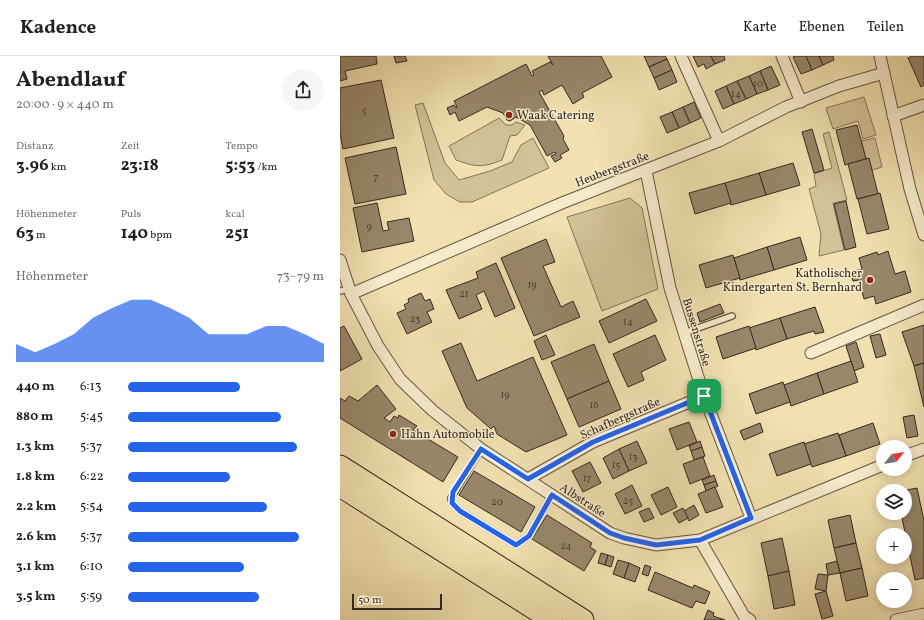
<!DOCTYPE html>
<html lang="de">
<head>
<meta charset="utf-8">
<style>
	:root { --surface:#fff; --page:#f6f6f6; --text:#202124; --muted:#757577; --line:#e0e0e0; --accent:#2563eb }
	body { margin:0; font-family:Vollkorn,serif; background:var(--page); color:var(--text); height:100vh; display:flex; flex-direction:column; font-size:15px; white-space:nowrap }
	* { box-sizing:border-box; margin:0 }
	p { font-size:13px; color:var(--muted) }
	.icon { flex:none; width:22px; height:22px; fill:none; stroke:currentColor; stroke-width:2; stroke-linecap:round; stroke-linejoin:round }
	.map { position:relative; flex:1; overflow:hidden }
	.panel { display:flex; flex-direction:column; background:var(--surface); width:340px }
	.panel>* { flex:none }
	.needle { width:26px; rotate:60deg }
	.controls { position:absolute; left:536px; top:384px; display:grid; gap:8px }
	.controls a { display:grid; place-items:center; width:36px; height:36px; border-radius:50%; background:var(--surface); box-shadow:0 2px 10px #0003; font-size:20px }
	.scale { position:absolute; left:12px; bottom:10px; width:90px; box-sizing:border-box; padding-left:4px; border:2px solid #36281e; border-top:0; font-size:11px; line-height:14px; white-space:nowrap; color:#36281e; -webkit-text-stroke:3px #f6eccc; paint-order:stroke }
	.pin { position:absolute; display:grid; place-items:center; width:34px; height:34px; color:#fff; margin:-17px; border-radius:8px; box-shadow:0 2px 6px #0006 }
	.round { display:grid; place-items:center; flex:none; width:42px; height:42px; border-radius:21px; background:var(--page) }
	.head { display:flex; align-items:center; justify-content:space-between; height:68px; padding:0 16px }
	h1 { font-size:22px; font-weight:700; line-height:30px }
	.stats { display:grid; grid-template-columns:repeat(3,1fr); gap:6px; height:68px; padding:4px 16px }
	.stats div { display:grid; align-content:center }
	.stats b { font-size:17px; font-weight:700 }
	.stats small { font-size:11px; font-weight:400 }
	.stats p { font-size:11px }
	.chart { height:112px; padding:8px 16px }
	.chart p { display:flex; justify-content:space-between }
	.chart svg { width:100%; height:72px; margin-top:4px; fill:var(--accent); opacity:.7 }
	ul { padding:0 16px; list-style:none; font-size:13px }
	li { display:grid; grid-template-columns:64px 48px 1fr; align-items:center; height:30px }
	li i { height:10px; border-radius:5px; background:var(--accent) }
	header { display:flex; align-items:center; gap:24px; box-sizing:border-box; height:56px; padding:0 20px; background:var(--surface); border-bottom:1px solid var(--line) }
	header strong { font-size:19px }
	nav { display:flex; gap:22px; margin-inline-start:auto; font-size:14px }
	main { display:flex; flex:1; min-height:0 }
	.map>svg:first-child { display:block }
</style>
</head>
<body>
<header>
<strong>Kadence</strong>
<nav><a>Karte</a><a>Ebenen</a><a>Teilen</a></nav>
</header>
<main>
<section class="panel">
<div class="head"><div><h1>Abendlauf</h1><p>20:00 · 9 × 440 m</p></div><a class="round"><svg class="icon" aria-label="share" viewBox="0 0 24 24"><path d="M12 15V3M7 8l5-5 5 5M5 13v7h14v-7"/></svg></a></div>
<div class="stats">
<div><p>Distanz</p><b>3.96<small> km</small></b></div>
<div><p>Zeit</p><b>23:18</b></div>
<div><p>Tempo</p><b>5:53<small> /km</small></b></div>
</div>
<div class="stats">
<div><p>Höhenmeter</p><b>63<small> m</small></b></div>
<div><p>Puls</p><b>140<small> bpm</small></b></div>
<div><p>kcal</p><b>251</b></div>
</div>
<div class="chart"><p><span>Höhenmeter</span>73–79 m</p>
<svg viewBox="0 0 160 44" preserveAspectRatio="none"><path d="M0 44V33L10 38L20 33L30 27L40 17L50 11L60 6L70 6L80 11L90 17L100 27L110 27L120 27L130 22L140 22L150 27L160 33V44z"/></svg>
</div>
<ul>
<li><b>440 m</b>6:13<i style="width:57%"></i></li>
<li><b>880 m</b>5:45<i style="width:78%"></i></li>
<li><b>1.3 km</b>5:37<i style="width:86%"></i></li>
<li><b>1.8 km</b>6:22<i style="width:52%"></i></li>
<li><b>2.2 km</b>5:54<i style="width:71%"></i></li>
<li><b>2.6 km</b>5:37<i style="width:87%"></i></li>
<li><b>3.1 km</b>6:10<i style="width:59%"></i></li>
<li><b>3.5 km</b>5:59<i style="width:67%"></i></li>
</ul>
</section>
<div class="map">
<svg width="584" height="564" viewBox="0 0 584 564">
	<rect width="100%" height="100%" fill="#f1e1b0"/>
	<filter id="stains"><feTurbulence type="fractalNoise" baseFrequency=".005" numOctaves="4"/><feColorMatrix values="0 0 0 0 .2 0 0 0 0 .09 0 0 0 0 .02 0 0 0 .5 -.17"/></filter>
	<radialGradient id="worn" r=".72"><stop offset=".6" stop-color="#630" stop-opacity="0"/><stop offset="1" stop-color="#630" stop-opacity=".3"/></radialGradient>
	<g fill="#d1c297" stroke="#84755a">
		<path d="M524 41 536 79 523 83 518 65 493 73 486 52Z"/>
		<path d="M83 47 105 107 119 124 150 115 172 106 181 89 193 82 209 112 132 146H120L106 138 94 124 75 49Z"/>
		<path d="M159 62 166 69H172L176 66 185 69 177 79 170 80 162 104C142 112 136 111 116 104L109 90Z"/>
		<path d="M489 76 507 144 493 147 504 194 479 200 481 178 469 133 476 130 474 118 492 112 483 78Z"/>
		<path d="M535 82 542 111 532 114 526 103 521 85Z"/>
		<path d="M290 142 302 152 318 233 262 255 227 161Z"/>
	</g>
	<g fill="#97886a" stroke="#36281e">
		<path d="M0 0H36L37 8 5 15 7 23 0 25Z"/>
		<path d="M54 0H65L67 5 56 7Z"/>
		<path d="M208 0H261L272 21 242 37 244 41 233 48 222 29 204 39 202 34 199 36 224 80 223 83 229 94 220 99 222 102 215 106 211 100 216 98 215 96 207 100 190 69 176 61 170 65 167 64 163 57 147 51 119 65 115 56 110 59 107 52 114 49 116 52 117 51 114 45 186 8 192 20 194 19 192 15 210 6 213 9Z"/>
		<path d="M304 0H325L327 3 309 11Z"/>
		<path d="M353 0H371L375 8 366 13 364 8 358 11Z"/>
		<path d="M371 0H384L385 4 375 8Z"/>
		<path d="M456 0H466L472 14 461 18 453 1Z"/>
		<path d="M466 0H479L483 9 472 14Z"/>
		<path d="M479 0H493L494 4 483 9Z"/>
		<path d="M572 0H584V29L581 31 568 2Z"/>
		<path d="M327 3 332 14 314 22 309 11Z"/>
		<path d="M431 10 440 29 428 34 420 15Z"/>
		<path d="M332 14 337 26 319 34 314 22Z"/>
		<path d="M420 15 428 34 417 38 409 20Z"/>
		<path d="M409 20 417 38 406 43 397 25Z"/>
		<path d="M41 24 54 82 3 93 0 77V32Z"/>
		<path d="M397 25 406 43 394 48 386 30Z"/>
		<path d="M386 30 394 48 383 53 375 35Z"/>
		<path d="M354 46 361 62 350 67 343 51Z"/>
		<path d="M343 51 350 67 339 72 332 56Z"/>
		<path d="M332 56 339 72 327 77 320 61Z"/>
		<path d="M517 69 526 103 505 109 496 74Z"/>
		<path d="M472 73 484 114 474 117 462 76Z"/>
		<path d="M56 91 66 138 15 148 5 102Z"/>
		<path d="M529 102 538 138 517 143 508 108Z"/>
		<path d="M453 107 460 129 426 139 419 117Z"/>
		<path d="M419 117 426 139 391 149 385 127Z"/>
		<path d="M385 127 391 147 355 158 349 137Z"/>
		<path d="M540 137 549 173 527 178 518 143Z"/>
		<path d="M506 145 516 191 505 194 494 148Z"/>
		<path d="M37 147 43 175 49 174 47 166 69 162 74 185 22 196 13 152Z"/>
		<path d="M460 181 467 204 434 214 427 191Z"/>
		<path d="M206 183 215 206 203 210 221 251 233 245 240 261 194 280 161 202Z"/>
		<path d="M427 191 434 214 400 224 394 202Z"/>
		<path d="M548 195 555 218 565 215 571 236 536 248 534 240 524 243 519 224 513 225 510 216 522 213 519 202 537 196 538 199Z"/>
		<path d="M393 199 400 222 366 232 359 209Z"/>
		<path d="M156 207 175 252 155 261 144 235 136 239 142 253 119 263 106 234 138 222 136 216Z"/>
		<path d="M81 237 85 245 90 243 94 253 87 256 92 266 67 278 57 257 66 253 64 249 69 246 68 243Z"/>
		<path d="M306 243 317 265 269 287 259 265Z"/>
		<path d="M380 248 384 257 360 266 357 257Z"/>
		<path d="M475 251 484 276 475 278 474 275 447 283 440 262Z"/>
		<path d="M440 262 447 283 416 294 409 272Z"/>
		<path d="M584 269V307L574 310 562 276Z"/>
		<path d="M4 270 22 303 0 315V272Z"/>
		<path d="M409 270 416 292 383 303 376 281Z"/>
		<path d="M540 278 546 299 536 302 530 280Z"/>
		<path d="M206 279 215 299 202 304 194 285Z"/>
		<path d="M315 279 326 304 301 316 304 324 288 331 273 298Z"/>
		<path d="M516 286 524 311 514 315 506 290Z"/>
		<path d="M121 287 137 325 193 301 227 379 186 396 157 378 154 370 151 373 127 352 102 295Z"/>
		<path d="M254 288 269 325 227 343 211 306Z"/>
		<path d="M511 305 518 326 484 338 477 317Z"/>
		<path d="M584 307V351L574 310Z"/>
		<path d="M477 317 484 338 451 350 444 329Z"/>
		<path d="M269 325 281 353 239 371 227 343Z"/>
		<path d="M443 326 450 346 416 358 409 338Z"/>
		<path d="M37 329 56 353 44 362 50 366 54 360 58 362 59 359 77 370 73 374 118 401 103 426 0 362V342L5 345 9 340 18 345Z"/>
		<path d="M574 359 578 380 567 382 563 361Z"/>
		<path d="M349 366 357 386 337 394 329 373Z"/>
		<path d="M420 367 423 376 404 384 400 375Z"/>
		<path d="M533 367 540 388 506 400 499 379Z"/>
		<path d="M498 377 506 400 472 411 464 388Z"/>
		<path d="M297 385 307 407 289 415 279 393Z"/>
		<path d="M360 385 362 391 351 395 349 390Z"/>
		<path d="M464 386 471 408 437 420 429 398Z"/>
		<path d="M362 391 365 400 354 404 351 395Z"/>
		<path d="M279 393 289 415 273 423 263 402Z"/>
		<path d="M363 401 370 420 350 428 343 408Z"/>
		<path d="M250 406 261 427 243 436 232 415Z"/>
		<path d="M134 415 195 451 181 476 119 439Z"/>
		<path d="M374 419 376 425 364 429 362 424Z"/>
		<path d="M376 425 378 430 366 435 364 429Z"/>
		<path d="M292 429 302 450 285 458 275 438Z"/>
		<path d="M328 431 337 451 321 459 311 439Z"/>
		<path d="M375 431 383 451 366 457 358 438Z"/>
		<path d="M577 432 584 465V522L575 524 561 457H565V435H562Z"/>
		<path d="M354 449 359 459 349 465 344 455Z"/>
		<path d="M309 452 314 462 304 466 299 456Z"/>
		<path d="M343 452 348 462 339 467 333 457Z"/>
		<path d="M207 459 252 487 250 491 256 495 244 515 192 483Z"/>
		<path d="M510 459 516 487 494 492 488 464Z"/>
		<path d="M442 482 449 515 428 520 421 487Z"/>
		<path d="M516 487 522 512 500 517 494 492Z"/>
		<path d="M261 497 268 499 265 509 258 507Z"/>
		<path d="M268 499 274 501 271 511 265 509Z"/>
		<path d="M278 504 289 507 284 522 273 518Z"/>
		<path d="M497 505 500 517 488 519 486 508Z"/>
		<path d="M289 507 300 512 295 526 284 522Z"/>
		<path d="M305 509 311 511 308 520 302 518Z"/>
		<path d="M522 512 528 540 506 545 500 517Z"/>
		<path d="M449 515 455 549 434 553 428 520Z"/>
		<path d="M315 516 353 532 354 529 370 536 365 548 356 545 352 552 308 534Z"/>
		<path d="M478 518 488 519 486 535 475 533Z"/>
		<path d="M486 535 493 560 482 563 475 538Z"/>
		<path d="M368 554 374 557 373 560 385 564H364Z"/>
	</g>
	<g fill="none" stroke-linecap="round" stroke-linejoin="round">
		<defs>
			<g id="lane">
				<path d="M0 235 9 233"/>
				<path d="M344 277 392 260"/>
				<path d="M141 393 111 442 112 447 120 455 176 489 189 480 212 439"/>
			</g>
			<g id="street">
				<path d="M341 0 379 85"/>
				<path d="M442 0 461 46"/>
				<path d="M540 0 570 133 584 179"/>
				<path d="M553 60 584 49"/>
				<path d="M306 115 330 232 364 340 411 462"/>
				<path d="M0 204 11 238 38 290 60 323 92 354 141 393 270 477 284 482 316 489 360 484 543 409"/>
				<path d="M11 238 222 147 379 85 446 51 499 30 544 17"/>
				<path d="M471 297 584 249"/>
				<path d="M565 400 584 393"/>
				<path d="M188 423 253 386 364 340"/>
				<path d="M360 484 404 560 410 564"/>
				<path d="M556 564 584 558"/>
			</g>
			<g id="highway">
				<path d="M0 410 243 564"/>
				<path d="M0 430 212 564"/>
			</g>
		</defs>
		<use href="#lane" stroke="#655642" stroke-width="8"/>
		<use href="#street" stroke="#655642" stroke-width="13"/>
		<use href="#highway" stroke="#36281e" stroke-width="23"/>
		<use href="#lane" stroke="#f6eccc" stroke-width="5.5"/>
		<use href="#street" stroke="#f6eccc" stroke-width="11"/>
		<use href="#highway" stroke="#f1e1b0" stroke-width="21"/>
	</g>
	<g fill="none" stroke-linecap="round" stroke-linejoin="round">
		<defs>
			<path id="route" d="M364 340 411 462 360 484 316 489 284 482 270 477 212 439 189 480 176 489 120 455 112 447 113 436 141 393 188 423 253 386Z"/>
		</defs>
		<use href="#route" stroke="#fff" stroke-width="8"/>
		<use href="#route" stroke="#2563eb" stroke-width="5"/>
	</g>
	<g fill="#8f2418" stroke="#f6eccc" stroke-width="1.5">
		<circle cx="169" cy="59" r="4"/>
		<circle cx="530" cy="224" r="4"/>
		<circle cx="53" cy="378" r="4"/>
	</g>
	<g text-anchor="middle" stroke-width="3" stroke-linejoin="round" paint-order="stroke">
		<g font-size="10" fill="#4e4031">
			<text x="418" y="31">10</text>
			<text x="396" y="41">14</text>
			<text x="24" y="58">5</text>
			<text x="36" y="124">7</text>
			<text x="29" y="174">9</text>
			<text x="192" y="232">19</text>
			<text x="124" y="241">21</text>
			<text x="75" y="266">23</text>
			<text x="288" y="269">14</text>
			<text x="165" y="342">19</text>
			<text x="254" y="352">16</text>
			<text x="293" y="404">13</text>
			<text x="276" y="412">15</text>
			<text x="247" y="425">17</text>
			<text x="288" y="448">25</text>
			<text x="157" y="449">20</text>
			<text x="226" y="493">24</text>
		</g>
		<g font-size="12" fill="#36281e" stroke="#f6eccc" text-anchor="start">
			<text x="177" y="63">Waak Catering</text>
			<text x="522" y="221" text-anchor="end">Katholischer<tspan x="522" dy="14">Kindergarten St. Bernhard</tspan></text>
			<text x="61" y="382">Hahn Automobile</text>
		</g>
		<g font-size="12" fill="#36281e" stroke="#f6eccc">
			<text transform="translate(272 113) rotate(-21)" y="4">Heubergstraße</text>
			<text transform="translate(357 276) rotate(73)" y="4">Bussenstraße</text>
			<text transform="translate(280 362) rotate(-24)" y="4">Schafbergstraße</text>
			<text transform="translate(243 444) rotate(33)" y="4">Albstraße</text>
		</g>
	</g>
	<rect width="100%" height="100%" filter="url(#stains)"/>
	<rect width="100%" height="100%" fill="url(#worn)"/>
</svg>
<div class="controls">
<a><svg class="needle" viewBox="-14 -14 28 28"><path d="M0-13l5 13h-10z" fill="#e53935"/><path d="M0 13l5-13h-10z" fill="#757577"/></svg></a>
<a><svg class="icon" aria-label="layers" viewBox="0 0 24 24"><path d="M12 4l9 5-9 5-9-5zM3 14l9 5 9-5"/></svg></a>
<a>+</a>
<a>−</a>
</div>
<div class="scale">50 m</div>
<div class="pin" style="left:364px;top:340px;background:#1e9e55"><svg class="icon" aria-label="arrive" viewBox="0 0 24 24"><path d="M6 21V4h12l-3 4 3 4H6"/></svg></div>
</div>
</main>
</body>
</html>
